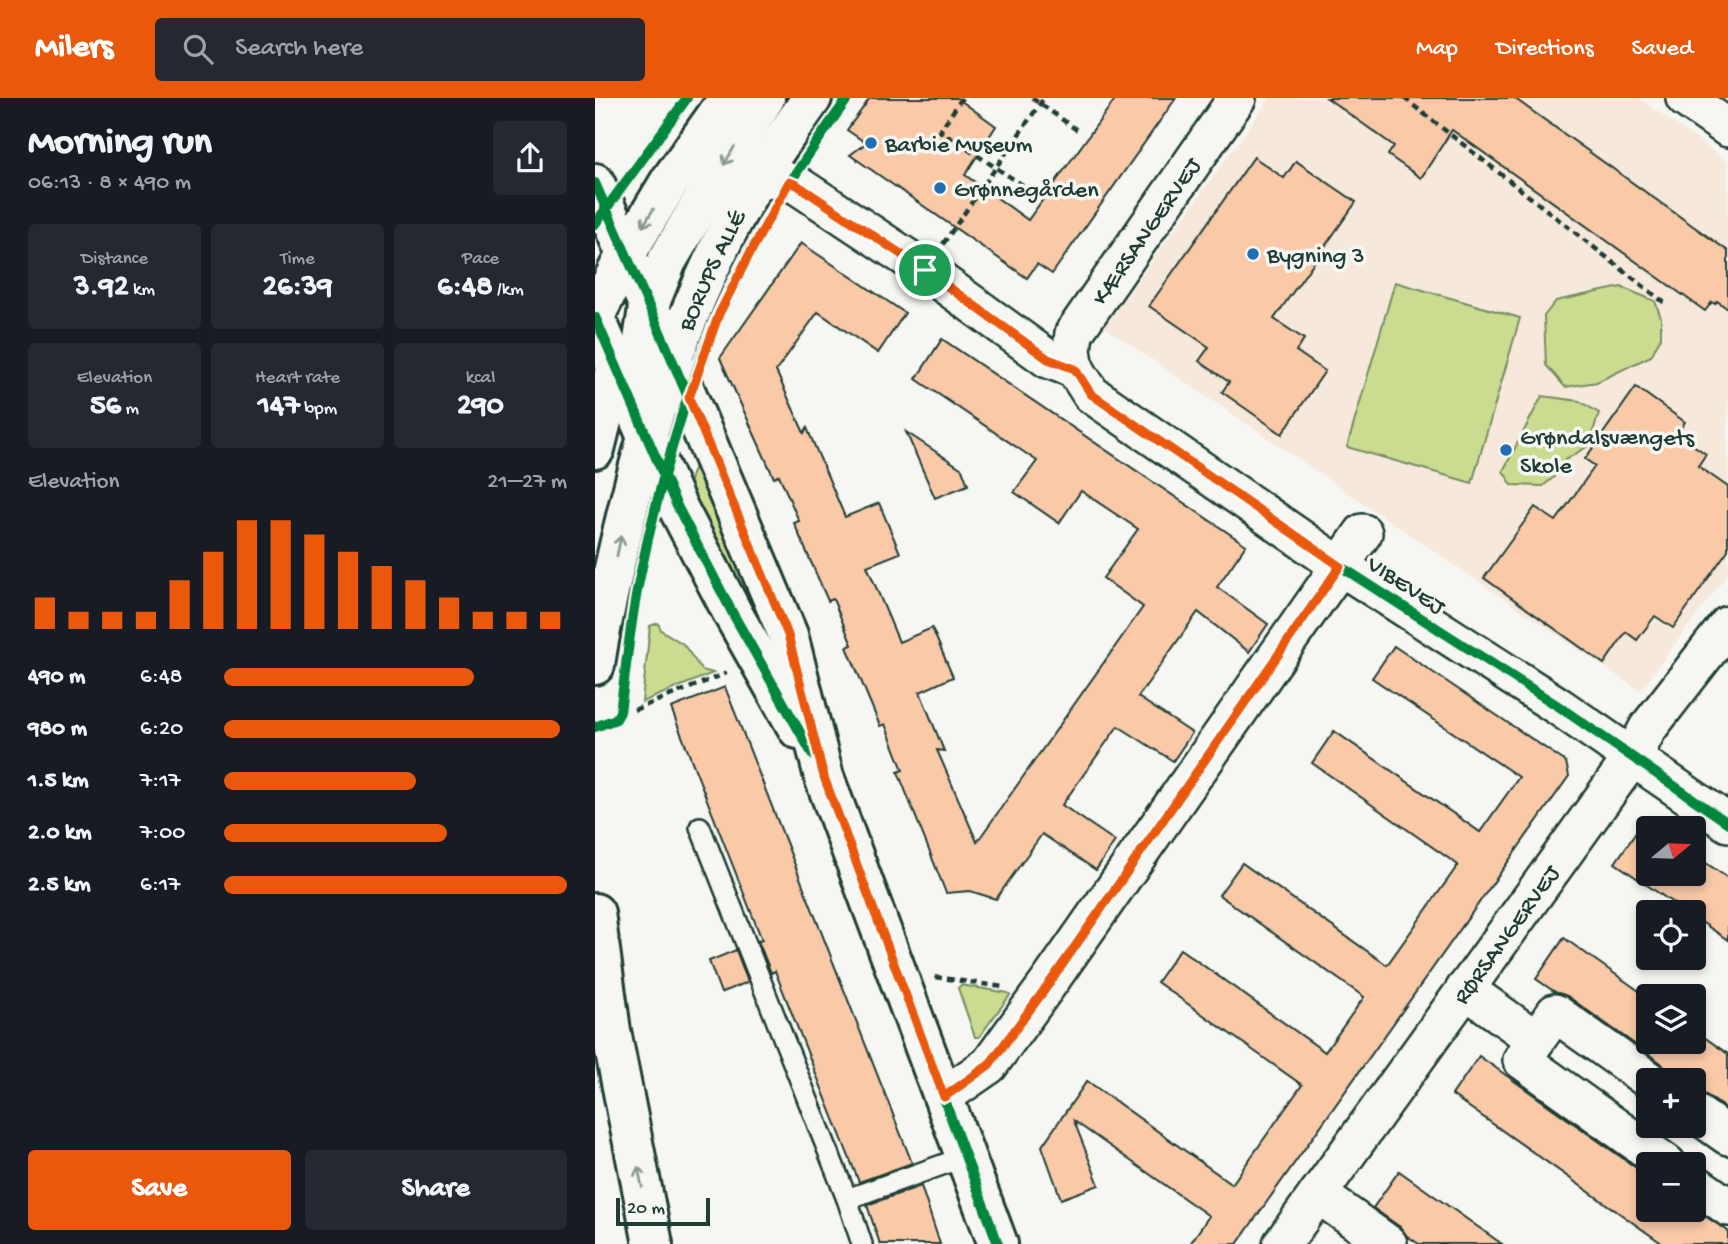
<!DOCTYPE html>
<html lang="en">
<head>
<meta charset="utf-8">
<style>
	:root { --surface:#171b24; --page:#242831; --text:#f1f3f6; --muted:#9ea1a6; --accent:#ea580c }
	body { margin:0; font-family:"Gochi Hand",sans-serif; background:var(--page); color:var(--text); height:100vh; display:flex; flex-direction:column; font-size:26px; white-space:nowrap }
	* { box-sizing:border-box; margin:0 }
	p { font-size:23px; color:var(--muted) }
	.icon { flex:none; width:38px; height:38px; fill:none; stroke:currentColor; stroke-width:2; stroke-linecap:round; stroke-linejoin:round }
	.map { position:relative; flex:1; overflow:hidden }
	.drawer { display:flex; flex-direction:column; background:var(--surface); width:595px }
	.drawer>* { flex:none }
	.needle { width:46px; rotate:71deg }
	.fabs { position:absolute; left:1041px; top:718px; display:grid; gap:14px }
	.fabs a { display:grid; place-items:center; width:70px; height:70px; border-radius:7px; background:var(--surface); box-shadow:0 4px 10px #0003; font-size:35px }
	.scale { position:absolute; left:21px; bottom:18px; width:94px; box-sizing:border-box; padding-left:7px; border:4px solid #1f3d34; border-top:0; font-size:19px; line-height:24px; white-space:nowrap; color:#1f3d34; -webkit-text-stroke:5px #f6f6f2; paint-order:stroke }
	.pin { position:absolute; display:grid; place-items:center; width:60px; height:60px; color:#fff; margin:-30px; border:4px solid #fff; border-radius:50%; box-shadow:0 2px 7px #0007 }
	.round { display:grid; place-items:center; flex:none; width:74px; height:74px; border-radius:7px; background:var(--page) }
	.summary { display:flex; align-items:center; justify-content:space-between; height:119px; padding:0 28px }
	h1 { font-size:38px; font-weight:700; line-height:52px }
	.stats { display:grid; grid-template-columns:repeat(3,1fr); gap:10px; height:119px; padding:7px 28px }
	.stats div { display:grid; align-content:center; border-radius:7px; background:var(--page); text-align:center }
	.stats b { font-size:30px; font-weight:700 }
	.stats small { font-size:19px; font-weight:400 }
	.stats p { font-size:19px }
	.chart { height:196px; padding:14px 28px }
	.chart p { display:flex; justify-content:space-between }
	.chart svg { width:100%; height:126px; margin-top:7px; stroke:var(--accent); stroke-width:6 }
	.cta { display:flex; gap:14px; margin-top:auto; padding:14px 28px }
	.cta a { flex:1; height:80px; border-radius:7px; background:var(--accent); color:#fff; font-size:28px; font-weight:700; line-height:80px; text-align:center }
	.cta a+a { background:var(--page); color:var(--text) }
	ul { padding:0 28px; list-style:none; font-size:23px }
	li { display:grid; grid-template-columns:112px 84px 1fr; align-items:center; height:52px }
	li i { height:18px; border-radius:9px; background:var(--accent) }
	header { display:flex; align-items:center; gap:42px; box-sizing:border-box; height:98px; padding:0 35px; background:var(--accent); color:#fff }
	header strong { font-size:33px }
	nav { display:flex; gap:38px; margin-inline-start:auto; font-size:24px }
	.search { width:490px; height:63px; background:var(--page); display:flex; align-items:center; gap:18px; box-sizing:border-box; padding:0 24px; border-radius:7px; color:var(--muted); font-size:26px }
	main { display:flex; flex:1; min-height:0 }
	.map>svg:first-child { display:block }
</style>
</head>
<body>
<header>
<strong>Milers</strong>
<div class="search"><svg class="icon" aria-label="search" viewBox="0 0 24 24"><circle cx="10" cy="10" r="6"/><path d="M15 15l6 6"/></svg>Search here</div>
<nav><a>Map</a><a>Directions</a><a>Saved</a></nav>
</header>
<main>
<section class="drawer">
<div class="summary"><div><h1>Morning run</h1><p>06:13 · 8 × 490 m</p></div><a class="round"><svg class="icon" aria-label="share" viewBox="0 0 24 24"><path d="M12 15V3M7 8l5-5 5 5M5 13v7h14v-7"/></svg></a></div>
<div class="stats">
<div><p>Distance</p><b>3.92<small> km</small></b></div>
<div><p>Time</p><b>26:39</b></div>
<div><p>Pace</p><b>6:48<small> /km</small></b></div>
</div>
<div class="stats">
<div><p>Elevation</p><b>56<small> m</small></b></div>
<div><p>Heart rate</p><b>147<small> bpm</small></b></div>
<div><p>kcal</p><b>290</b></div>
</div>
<div class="chart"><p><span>Elevation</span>21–27 m</p>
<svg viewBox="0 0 160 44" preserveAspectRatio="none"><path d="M5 44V33M15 44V38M25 44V38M35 44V38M45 44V27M55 44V17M65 44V6M75 44V6M85 44V11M95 44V17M105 44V22M115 44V27M125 44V33M135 44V38M145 44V38M155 44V38"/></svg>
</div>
<ul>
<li><b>490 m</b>6:48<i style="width:73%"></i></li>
<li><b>980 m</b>6:20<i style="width:98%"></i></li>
<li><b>1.5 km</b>7:17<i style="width:56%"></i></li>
<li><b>2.0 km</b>7:00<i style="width:65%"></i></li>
<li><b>2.5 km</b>6:17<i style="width:100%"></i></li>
</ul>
<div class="cta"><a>Save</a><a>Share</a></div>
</section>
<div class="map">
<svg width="1133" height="1146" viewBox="0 0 1133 1146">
	<rect width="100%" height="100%" fill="#f6f6f2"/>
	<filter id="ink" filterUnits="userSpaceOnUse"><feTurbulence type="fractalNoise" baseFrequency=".0143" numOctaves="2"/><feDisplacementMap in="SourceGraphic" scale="14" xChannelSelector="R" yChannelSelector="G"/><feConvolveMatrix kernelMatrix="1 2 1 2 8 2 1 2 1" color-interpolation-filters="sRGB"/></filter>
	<g filter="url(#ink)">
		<path fill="#f7e8dc" d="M675 0H1044L1133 64V475L1045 593 509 229Z"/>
		<g fill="#cbdc90" stroke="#758c62" stroke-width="2">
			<path d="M800 184 925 220 877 385 752 349Z"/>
			<path d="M1026 189 1060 203 1066 220V239L1056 258 1002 284 970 289 951 267 949 218 961 203Z"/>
			<path d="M947 298 984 303 1004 315 993 348 964 366 959 379 948 388 917 387 908 373Z"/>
			<path d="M102 363 178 542 176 548 92 390Z"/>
			<path d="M63 525 66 532 88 546 107 572 118 575 47 604 55 528Z"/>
			<path d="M366 887 413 895 415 897 384 939H380L363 890Z"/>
		</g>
		<g fill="#f9c9a8" stroke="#1f3d34" stroke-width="2">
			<path d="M275 0H362L401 28 370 77 433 122 521 0H581L457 176 442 166 432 180 255 57 271 45 252 32Z"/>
			<path d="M732 0H919L1133 153V211L1122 203 1120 206 1117 204 1110 213 857 32 826 80 793 57 799 48Z"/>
			<path d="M659 59 689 80 701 63 761 104 679 221 709 241 701 253 730 273 687 336 627 294 634 284 604 263 614 249 554 208Z"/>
			<path d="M206 145 310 215 283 255 223 214 181 273 209 335 212 330 250 419 284 405 305 455 272 468 304 544 337 530 358 579 325 594 349 653 342 652 382 744 548 509 508 480 543 431 486 393 464 425 419 394 442 363 321 281 347 241 651 447 622 489 673 526 654 554 603 514 543 599 597 635 578 663 523 628 467 707 520 743 501 772 447 736 401 801 375 793 351 795 303 674 308 672 290 626 285 628 252 549 257 547 238 501 233 503 199 425 204 423 184 377 179 380 125 260Z"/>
			<path d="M1041 289 1090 324 1082 336 1111 356 1103 368 1133 389V452L1078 530 1060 518 1042 542 1031 534 1009 566 889 480 940 409 961 423 1000 368 990 361Z"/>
			<path d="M311 334 367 371 373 387 340 400Z"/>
			<path d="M799 548 971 664 974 678 642 1146H595L614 1118 479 1023 504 1087 466 1101 447 1048 492 983 637 1086 707 987 562 884 585 851 730 954 769 899 624 797 647 765 792 867 863 767 717 665 739 633 885 734 924 679 777 580Z"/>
			<path d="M130 589 317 1065 264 1084 180 873 176 875 163 843 167 842 76 610Z"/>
			<path d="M1049 723 1059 730H1054V775H1099V757L1133 780V842L1099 819V814H1091L1020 765Z"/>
			<path d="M969 840 1054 900V943H1099V932L1133 956V1012L1111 997 1099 992V982H1084L1073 974 1066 965 972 898 960 894 941 881Z"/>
			<path d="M141 852 153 884 126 895 114 863Z"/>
			<path d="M884 958 1054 1079V1111H1099L1133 1133V1146H1068L857 997Z"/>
			<path d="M804 1073 907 1146H824L812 1138 805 1129 778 1110Z"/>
			<path d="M326 1088 345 1146H285L272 1107Z"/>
		</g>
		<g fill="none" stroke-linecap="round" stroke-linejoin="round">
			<defs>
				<g id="service">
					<path d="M105 729 252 1101 267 1146"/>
					<path d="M252 1101 372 1058"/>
				</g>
				<g id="minor">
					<path d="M1090 0 1133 30"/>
					<path d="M159 84 181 80 202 87 330 172 453 261 480 271 496 296 745 468 963 608 1133 725"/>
					<path id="s1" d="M480 271 477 252 479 235 642 0"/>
					<path d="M870 891 941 942 960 915 1054 982"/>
					<path d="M941 942 927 962 1072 1066"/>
					<path d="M349 998 394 967 455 883 768 435"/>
					<path d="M1099 1014 1133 1038"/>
					<path d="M1099 1085 1133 1109"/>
					<path d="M723 1096 793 1146"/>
					<path id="s2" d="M687 1146 1037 660 1053 630 1133 527"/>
				</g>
				<g id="tertiary">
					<path d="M0 85 76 259 193 537 229 679 403 1146"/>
					<path d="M0 218 31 156 75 83 134 0"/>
					<path d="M0 219 81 406 138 516 203 631"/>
					<path d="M49 315 47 249 53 210 72 163 144 40 170 0"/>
					<path d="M0 351 23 259"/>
					<path id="s3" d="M0 567C5 530 14 494 22 457 51 327 91 199 160 84 177 55 198 28 217 0"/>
					<path d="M0 815 16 933 58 1146"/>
				</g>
			</defs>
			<use href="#service" stroke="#1f3d34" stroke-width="24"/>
			<use href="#minor" stroke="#1f3d34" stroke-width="42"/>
			<use href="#tertiary" stroke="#1f3d34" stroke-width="44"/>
			<g stroke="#1f3d34" stroke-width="4.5" stroke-dasharray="7 5" stroke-linecap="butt">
				<path d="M367 0 345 33 438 94"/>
				<path d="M437 0 482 32"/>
				<path d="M809 0 1071 206"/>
				<path d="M348 146 449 0"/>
				<path d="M39 612 132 575"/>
				<path d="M340 879 408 889"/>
			</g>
			<use href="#service" stroke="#f6f6f2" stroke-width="19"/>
			<use href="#minor" stroke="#f6f6f2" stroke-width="37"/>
			<use href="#tertiary" stroke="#f6f6f2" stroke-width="38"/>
			<defs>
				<g id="cycleway">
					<path d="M0 85 76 259 193 537 229 679 403 1146"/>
					<path d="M0 126 92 0"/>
					<path d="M0 219 81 406 138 516 218 657"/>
					<path d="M480 271 496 296 745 468 963 608 1133 725"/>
					<path d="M0 629 21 621 25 614C31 571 35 526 44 483 61 398 89 298 123 219 157 140 203 69 253 0"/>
				</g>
			</defs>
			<use href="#cycleway" stroke="#f6f6f2" stroke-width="15"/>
			<use href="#cycleway" stroke="#00873e" stroke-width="10"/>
		</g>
		<defs><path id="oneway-shaft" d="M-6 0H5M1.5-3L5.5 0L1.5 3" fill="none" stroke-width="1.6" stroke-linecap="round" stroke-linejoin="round" transform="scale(1.75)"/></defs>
		<g stroke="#8a9a93">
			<use href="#oneway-shaft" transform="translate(134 58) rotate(120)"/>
			<use href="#oneway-shaft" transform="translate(53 120) rotate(121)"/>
			<use href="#oneway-shaft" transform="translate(24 448) rotate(-78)"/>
			<use href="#oneway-shaft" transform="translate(45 1079) rotate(-102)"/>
		</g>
	</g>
	<g fill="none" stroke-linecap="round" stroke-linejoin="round" filter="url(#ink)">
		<defs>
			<path id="route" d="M194 84 202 87 330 172 453 261 480 271 496 296 745 468 456 883 394 967 349 999 229 679 193 537 94 300 124 216 153 159Z"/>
		</defs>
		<use href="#route" stroke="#fff" stroke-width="14"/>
		<use href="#route" stroke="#ea580c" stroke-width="9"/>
	</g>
	<g fill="#1f6fb2" stroke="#f6f6f2" stroke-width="2.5">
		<circle cx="276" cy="45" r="7"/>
		<circle cx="345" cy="90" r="7"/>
		<circle cx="658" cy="156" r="7"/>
		<circle cx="911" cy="352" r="7"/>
	</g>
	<g text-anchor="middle" stroke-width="7" stroke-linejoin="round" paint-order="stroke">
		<g font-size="24" fill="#1f3d34" stroke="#f6f6f2" text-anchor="start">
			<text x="290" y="53">Barbie Museum</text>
			<text x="359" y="98">Grønnegården</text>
			<text x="672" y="164">Bygning 3</text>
			<text x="925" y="346">Grøndalsvængets<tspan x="925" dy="28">Skole</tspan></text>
		</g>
		<g font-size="24" fill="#1f3d34" stroke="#f6f6f2">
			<text dy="8" stroke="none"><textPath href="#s1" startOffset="161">KÆRSANGERVEJ</textPath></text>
			<text dy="8" stroke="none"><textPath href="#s3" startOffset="413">BORUPS ALLÉ</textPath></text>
			<text transform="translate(812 486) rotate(33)" y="8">VIBEVEJ</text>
			<text dy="8" stroke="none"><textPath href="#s2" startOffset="382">RØRSANGERVEJ</textPath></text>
		</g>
	</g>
</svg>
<div class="fabs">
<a><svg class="needle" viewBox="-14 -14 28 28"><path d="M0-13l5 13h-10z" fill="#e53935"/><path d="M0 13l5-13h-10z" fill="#9ea1a6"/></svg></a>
<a><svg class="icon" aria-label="locate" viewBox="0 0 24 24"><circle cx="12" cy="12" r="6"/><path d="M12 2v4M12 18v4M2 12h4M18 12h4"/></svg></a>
<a><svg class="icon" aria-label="layers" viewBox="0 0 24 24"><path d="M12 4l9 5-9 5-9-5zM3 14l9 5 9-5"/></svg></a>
<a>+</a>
<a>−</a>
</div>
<div class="scale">20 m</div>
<div class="pin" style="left:330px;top:172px;background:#1e9e55"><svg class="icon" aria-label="arrive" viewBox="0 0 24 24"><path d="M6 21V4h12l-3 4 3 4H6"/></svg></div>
</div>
</main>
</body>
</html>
